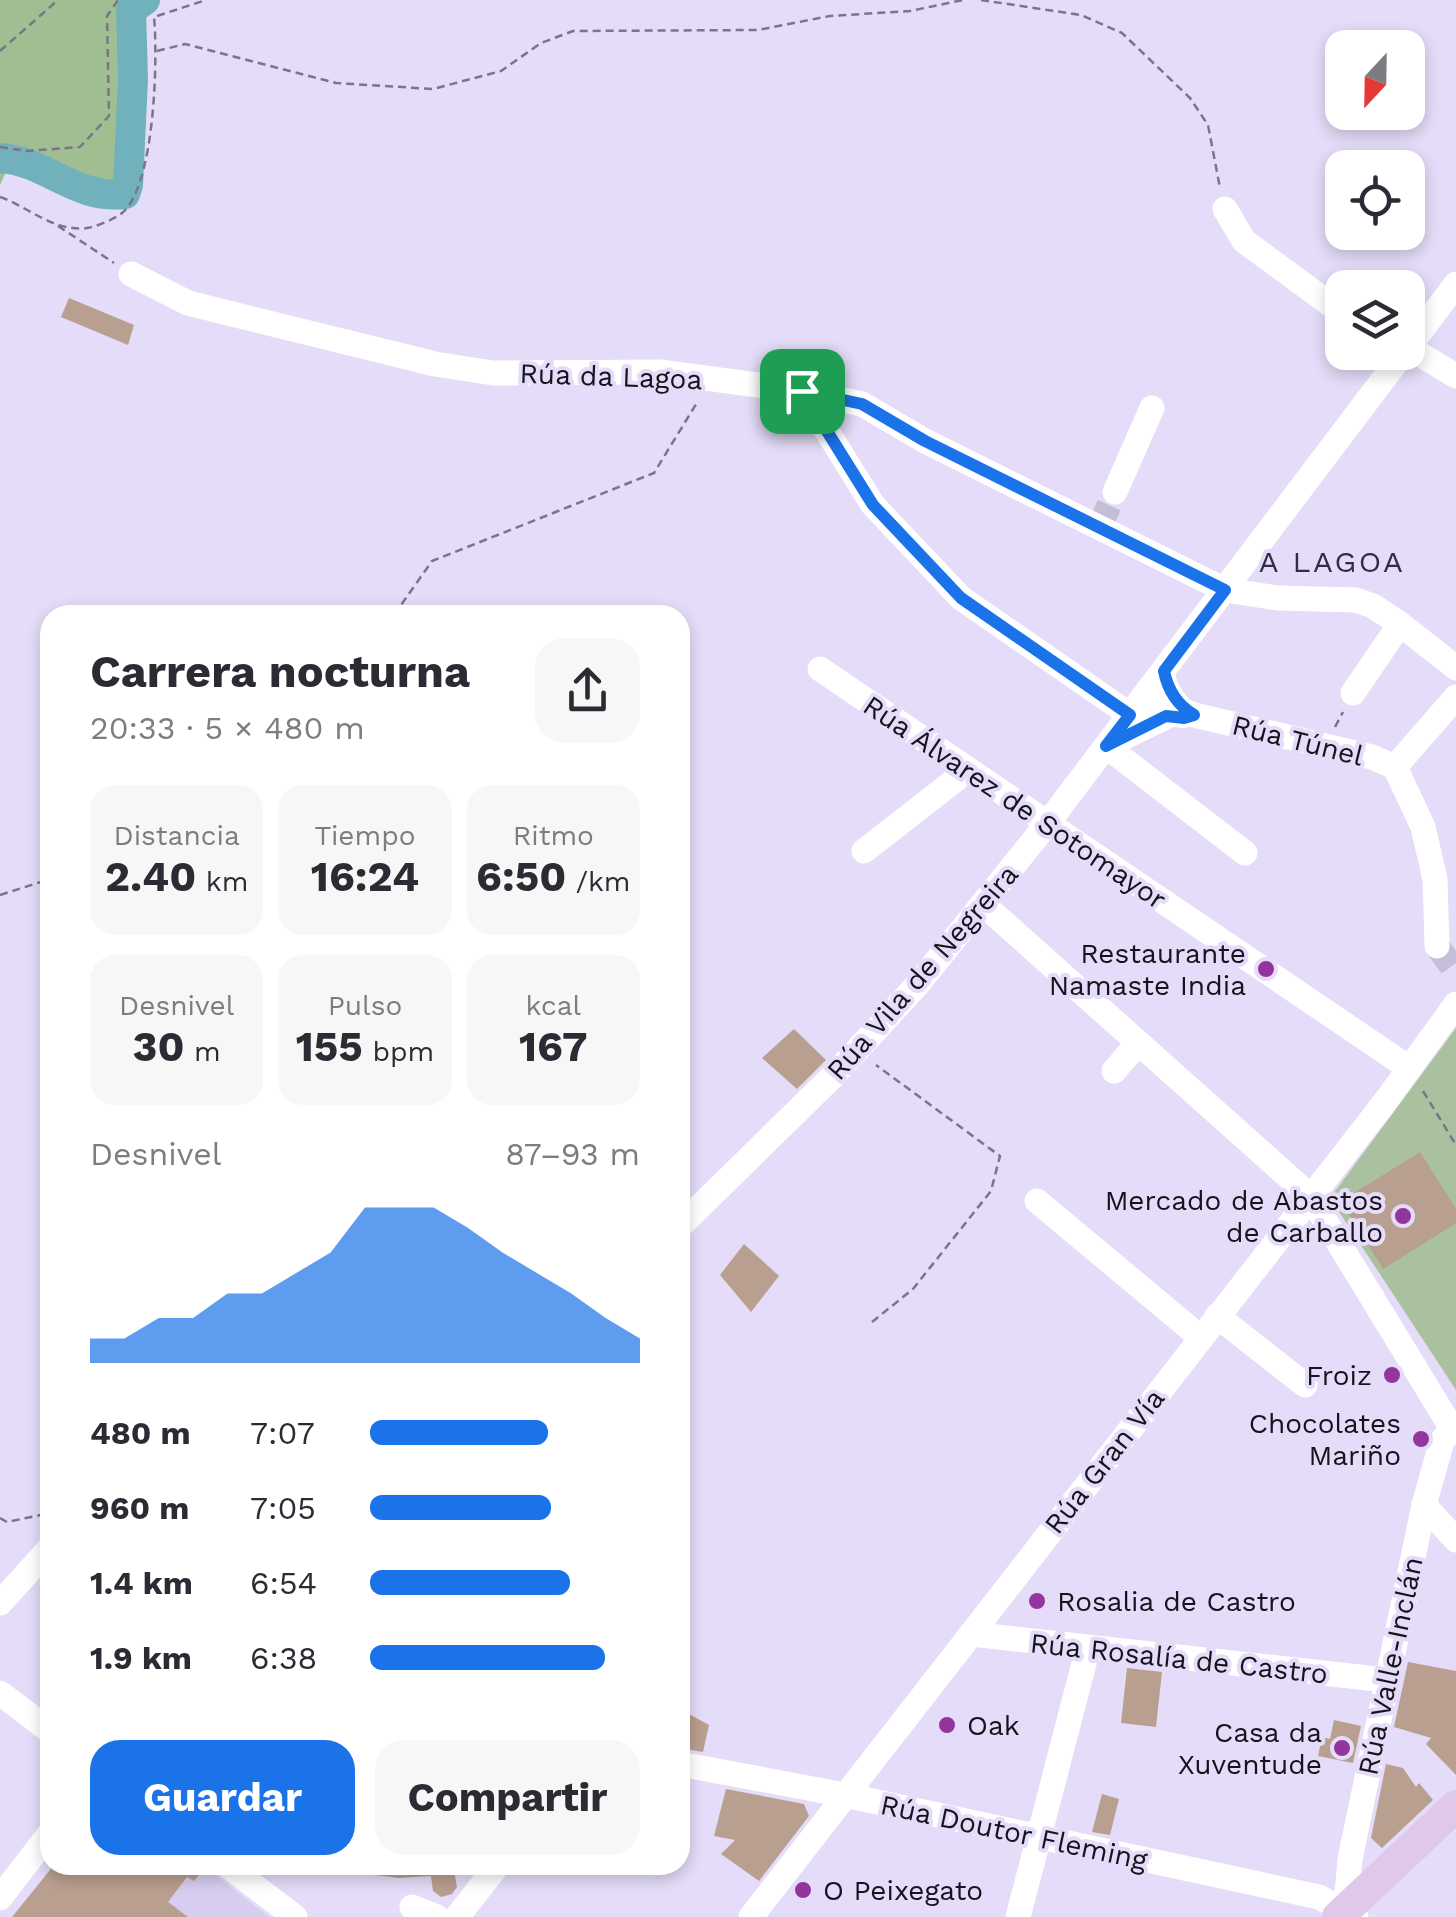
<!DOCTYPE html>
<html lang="es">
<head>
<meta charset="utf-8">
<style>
	:root { --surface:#fff; --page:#f7f7f7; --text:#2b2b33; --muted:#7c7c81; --accent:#1a73e8 }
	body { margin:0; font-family:"Work Sans",sans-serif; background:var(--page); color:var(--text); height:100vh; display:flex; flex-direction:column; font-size:38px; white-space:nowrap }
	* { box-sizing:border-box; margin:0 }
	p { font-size:32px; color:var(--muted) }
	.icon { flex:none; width:55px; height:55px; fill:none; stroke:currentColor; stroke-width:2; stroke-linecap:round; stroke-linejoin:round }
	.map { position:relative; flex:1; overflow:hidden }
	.side { position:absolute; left:40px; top:605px; width:650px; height:1270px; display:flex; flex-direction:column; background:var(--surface); border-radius:30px; box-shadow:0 5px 15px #0003 }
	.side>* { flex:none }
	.needle { width:65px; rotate:202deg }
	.controls { position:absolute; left:1325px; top:30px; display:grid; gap:20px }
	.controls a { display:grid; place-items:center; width:100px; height:100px; border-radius:20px; background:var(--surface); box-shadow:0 5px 15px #0003; font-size:50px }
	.pin { position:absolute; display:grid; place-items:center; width:85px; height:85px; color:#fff; margin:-42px; border-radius:20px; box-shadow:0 5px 15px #0006 }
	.round { display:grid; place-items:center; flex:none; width:105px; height:105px; border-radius:30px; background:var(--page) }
	.head { display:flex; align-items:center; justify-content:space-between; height:170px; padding:0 50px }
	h1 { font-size:45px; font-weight:700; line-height:75px }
	.figures { display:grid; grid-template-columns:repeat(3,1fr); gap:15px; height:170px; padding:10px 50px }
	.figures div { display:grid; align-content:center; border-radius:25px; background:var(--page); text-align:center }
	.figures b { font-size:42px; font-weight:700 }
	.figures small { font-size:28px; font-weight:400 }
	.figures p { font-size:28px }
	.chart { height:280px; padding:20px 50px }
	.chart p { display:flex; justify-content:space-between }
	.chart svg { width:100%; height:180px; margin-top:10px; fill:var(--accent); opacity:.7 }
	.button { display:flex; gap:20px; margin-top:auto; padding:20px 50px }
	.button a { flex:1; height:115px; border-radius:30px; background:var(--accent); color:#fff; font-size:40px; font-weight:700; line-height:115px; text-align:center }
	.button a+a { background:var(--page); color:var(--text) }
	ul { padding:0 50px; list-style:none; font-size:32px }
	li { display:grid; grid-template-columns:160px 120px 1fr; align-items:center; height:75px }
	li i { height:25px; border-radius:12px; background:var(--accent) }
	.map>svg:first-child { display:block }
</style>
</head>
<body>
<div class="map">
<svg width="1456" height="1917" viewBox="0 0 1456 1917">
	<rect width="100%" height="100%" fill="#e4dcf8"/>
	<path fill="#d7cdef" d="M205 1867 269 1917H156L187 1877Z"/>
	<path fill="#aac19f" d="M1456 1028V1390L1330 1198Z"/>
	<path fill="#a1be92" d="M0 0H120L131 10 133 79 128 185 125 194C84 199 50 173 12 159L0 185Z"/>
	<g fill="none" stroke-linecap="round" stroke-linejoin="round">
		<path stroke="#70b1bc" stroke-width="30" d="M0 158C47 161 75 200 125 194L128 185 133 79 131 10 145 0"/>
	</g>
	<g fill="#b99f8f">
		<path d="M69 298 134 325 128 345 61 317Z"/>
		<path d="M794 1029 826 1060 797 1089 762 1058Z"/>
		<path d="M1420 1152 1456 1209V1223L1383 1269 1341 1201Z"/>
		<path d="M744 1244 779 1276 751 1312 720 1275Z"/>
		<path d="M1408 1662 1456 1671V1775L1426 1744 1431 1738 1394 1727Z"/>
		<path d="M1127 1668 1162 1672 1156 1727 1121 1723Z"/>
		<path d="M680 1709 709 1725 703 1752 680 1748Z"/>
		<path d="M1334 1720 1361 1726 1353 1763 1318 1756 1322 1737 1330 1739Z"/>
		<path d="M1386 1764 1403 1768 1416 1787 1419 1783 1433 1800 1382 1848 1371 1838Z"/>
		<path d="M726 1789 804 1804 809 1816 759 1881 721 1854 735 1840 714 1836Z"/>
		<path d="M1102 1794 1119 1799 1110 1835 1092 1832Z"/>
		<path d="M54 1865H207L194 1881 187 1877 168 1902 188 1917H12Z"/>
		<path d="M367 1865H433V1874L454 1871 457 1887 452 1894 441 1897 433 1891 431 1876 399 1878 367 1874Z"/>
	</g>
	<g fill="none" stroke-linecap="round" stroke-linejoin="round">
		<g stroke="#c5bed7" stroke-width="25" stroke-dasharray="25 12" stroke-linecap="butt">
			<path d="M1099 528 1115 492"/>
			<path d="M1437 946 1456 972"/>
		</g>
		<g stroke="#7a7587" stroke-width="2.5" stroke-dasharray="8 5" stroke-linecap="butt">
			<path d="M981 0 1081 15 1122 33 1190 98 1208 125 1220 188"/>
			<path d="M0 51 58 0"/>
			<path d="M157 51 185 44 336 83 433 89 501 71 541 43 573 31 758 30 830 16 910 11 963 0"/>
			<path d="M0 147 27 151 80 147 109 116 107 16 118 0"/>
			<path d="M0 197C29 207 53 232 87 228 95 227 115 219 122 213 155 186 158 58 154 17L206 0"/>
			<path d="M58 226 114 263"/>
			<path d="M394 615 432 561 654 473 698 401"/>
			<path d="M1335 727 1343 712"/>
			<path d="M0 895 50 879"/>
			<path d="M1423 1091 1456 1145"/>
			<path d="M872 1322 913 1289 991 1191 1000 1156 876 1065"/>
			<path d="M0 1518 7 1522 50 1513"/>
		</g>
		<g stroke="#fff" stroke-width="25">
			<path d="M1225 209 1244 241 1342 313"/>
			<path d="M131 274 188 303 435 364 493 373 660 372 802 391 862 404 925 441 1225 590 1278 598 1356 600 1373 606 1400 624 1456 668"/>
			<path d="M1408 347 1456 376"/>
			<path d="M1408 348 1456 284"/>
			<path d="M802 391 873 505 961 598 1130 715"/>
			<path d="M1115 492 1152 408"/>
			<path d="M820 669 1409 1068"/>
			<path d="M1353 693 1400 624"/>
			<path d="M1145 696 1194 715 1372 757 1395 767 1423 827 1435 879 1437 946"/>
			<path d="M1166 717 1106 746 1245 853"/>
			<path d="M1395 767 1456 697"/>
			<path d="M864 851 968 770"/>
			<path d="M984 905 1310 1196 1451 1427"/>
			<path d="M1114 1071 1138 1043"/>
			<path d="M1037 1201 1200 1337"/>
			<path d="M680 1226 833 1076 918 984 1047 824 1404 352"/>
			<path d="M1217 1316 1305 1385"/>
			<path d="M1424 1505 1456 1540"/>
			<path d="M0 1603 50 1548"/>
			<path d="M971 1634 1386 1680"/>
			<path d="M0 1693 50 1731"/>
			<path d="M680 1764 845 1795 1319 1897 1356 1917"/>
			<path d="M227 1865 295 1917"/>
			<path d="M0 1898 50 1833"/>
			<path d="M412 1907 437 1917"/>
			<path d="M457 1917 498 1865"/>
			<path d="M751 1917 1385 1102 1456 1004"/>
			<path d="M1018 1917 1088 1648"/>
			<path d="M1345 1917 1350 1859 1424 1505 1442 1441 1456 1424"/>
		</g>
		<path stroke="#e0c8eb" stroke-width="32" d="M1338 1917 1456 1806"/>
	</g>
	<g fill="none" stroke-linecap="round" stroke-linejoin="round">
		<defs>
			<path id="route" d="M802 391 862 404 925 441 1225 590 1164 671C1168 691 1177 705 1194 715L1184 718 1166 716 1106 746 1130 715 961 598 873 505Z"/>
		</defs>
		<use href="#route" stroke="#fff" stroke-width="20"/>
		<use href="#route" stroke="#1a73e8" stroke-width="12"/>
	</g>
	<g fill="#94349d" stroke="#e4dcf8" stroke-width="4">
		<circle cx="1266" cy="969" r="10"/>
		<circle cx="1403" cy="1216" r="10"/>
		<circle cx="1392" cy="1375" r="10"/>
		<circle cx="1421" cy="1439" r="10"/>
		<circle cx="1037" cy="1601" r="10"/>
		<circle cx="947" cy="1725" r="10"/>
		<circle cx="1342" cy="1748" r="10"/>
		<circle cx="803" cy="1890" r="10"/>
	</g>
	<g text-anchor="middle" stroke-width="8" stroke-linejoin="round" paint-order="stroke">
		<g font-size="28" fill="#16131c" stroke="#e4dcf8">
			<text transform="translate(611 376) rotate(2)" y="10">Rúa da Lagoa</text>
			<text transform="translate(1298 740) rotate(14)" y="10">Rúa Túnel</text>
			<text transform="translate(1015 802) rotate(34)" y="10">Rúa Álvarez de Sotomayor</text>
			<text transform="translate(922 972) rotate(-49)" y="10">Rúa Vila de Negreira</text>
			<text transform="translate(1104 1461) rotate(-52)" y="10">Rúa Gran Vía</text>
			<text transform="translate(1179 1658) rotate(6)" y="10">Rúa Rosalía de Castro</text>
			<text transform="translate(1390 1666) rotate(-78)" y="10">Rúa Valle-Inclán</text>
			<text transform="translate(1014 1832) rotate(12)" y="10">Rúa Doutor Fleming</text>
		</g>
		<g font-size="28" fill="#16131c" stroke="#e4dcf8" text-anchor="end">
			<text x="1246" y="963">Restaurante<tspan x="1246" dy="32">Namaste India</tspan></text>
			<text x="1383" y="1210">Mercado de Abastos<tspan x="1383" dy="32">de Carballo</tspan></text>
			<text x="1372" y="1385">Froiz</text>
			<text x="1401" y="1433">Chocolates<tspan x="1401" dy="32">Mariño</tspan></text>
			<text x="1057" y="1611" text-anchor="start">Rosalia de Castro</text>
			<text x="967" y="1735" text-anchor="start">Oak</text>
			<text x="1322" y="1742">Casa da<tspan x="1322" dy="32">Xuventude</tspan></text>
			<text x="823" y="1900" text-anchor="start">O Peixegato</text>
		</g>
		<g font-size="30" letter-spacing="2.5" fill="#332d42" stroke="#e4dcf8">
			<text x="1332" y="572">A LAGOA</text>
		</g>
	</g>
</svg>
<div class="controls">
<a><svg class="needle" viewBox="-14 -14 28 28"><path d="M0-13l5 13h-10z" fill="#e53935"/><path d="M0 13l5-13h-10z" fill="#7c7c81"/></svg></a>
<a><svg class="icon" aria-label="locate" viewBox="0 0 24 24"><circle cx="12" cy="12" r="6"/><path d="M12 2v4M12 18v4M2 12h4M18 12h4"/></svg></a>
<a><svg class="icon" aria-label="layers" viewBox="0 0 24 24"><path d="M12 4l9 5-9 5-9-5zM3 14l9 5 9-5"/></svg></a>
</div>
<div class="pin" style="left:802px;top:391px;background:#1e9e55"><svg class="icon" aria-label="arrive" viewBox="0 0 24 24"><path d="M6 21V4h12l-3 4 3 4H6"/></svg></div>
<section class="side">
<div class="head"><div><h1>Carrera nocturna</h1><p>20:33 · 5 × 480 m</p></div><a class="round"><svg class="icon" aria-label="share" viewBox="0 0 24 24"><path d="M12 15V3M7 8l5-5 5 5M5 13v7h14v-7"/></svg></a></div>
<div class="figures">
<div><p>Distancia</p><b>2.40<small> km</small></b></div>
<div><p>Tiempo</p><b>16:24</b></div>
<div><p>Ritmo</p><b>6:50<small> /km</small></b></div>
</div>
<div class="figures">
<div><p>Desnivel</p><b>30<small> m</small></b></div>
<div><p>Pulso</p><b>155<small> bpm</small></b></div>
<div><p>kcal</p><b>167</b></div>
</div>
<div class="chart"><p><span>Desnivel</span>87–93 m</p>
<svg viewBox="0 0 160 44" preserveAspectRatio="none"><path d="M0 44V38L10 38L20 33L30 33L40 27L50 27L60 22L70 17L80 6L90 6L100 6L110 11L120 17L130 22L140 27L150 33L160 38V44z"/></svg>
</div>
<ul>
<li><b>480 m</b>7:07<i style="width:66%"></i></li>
<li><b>960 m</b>7:05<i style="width:67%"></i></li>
<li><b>1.4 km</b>6:54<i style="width:74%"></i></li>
<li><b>1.9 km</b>6:38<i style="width:87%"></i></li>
</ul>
<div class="button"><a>Guardar</a><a>Compartir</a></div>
</section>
</div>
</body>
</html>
